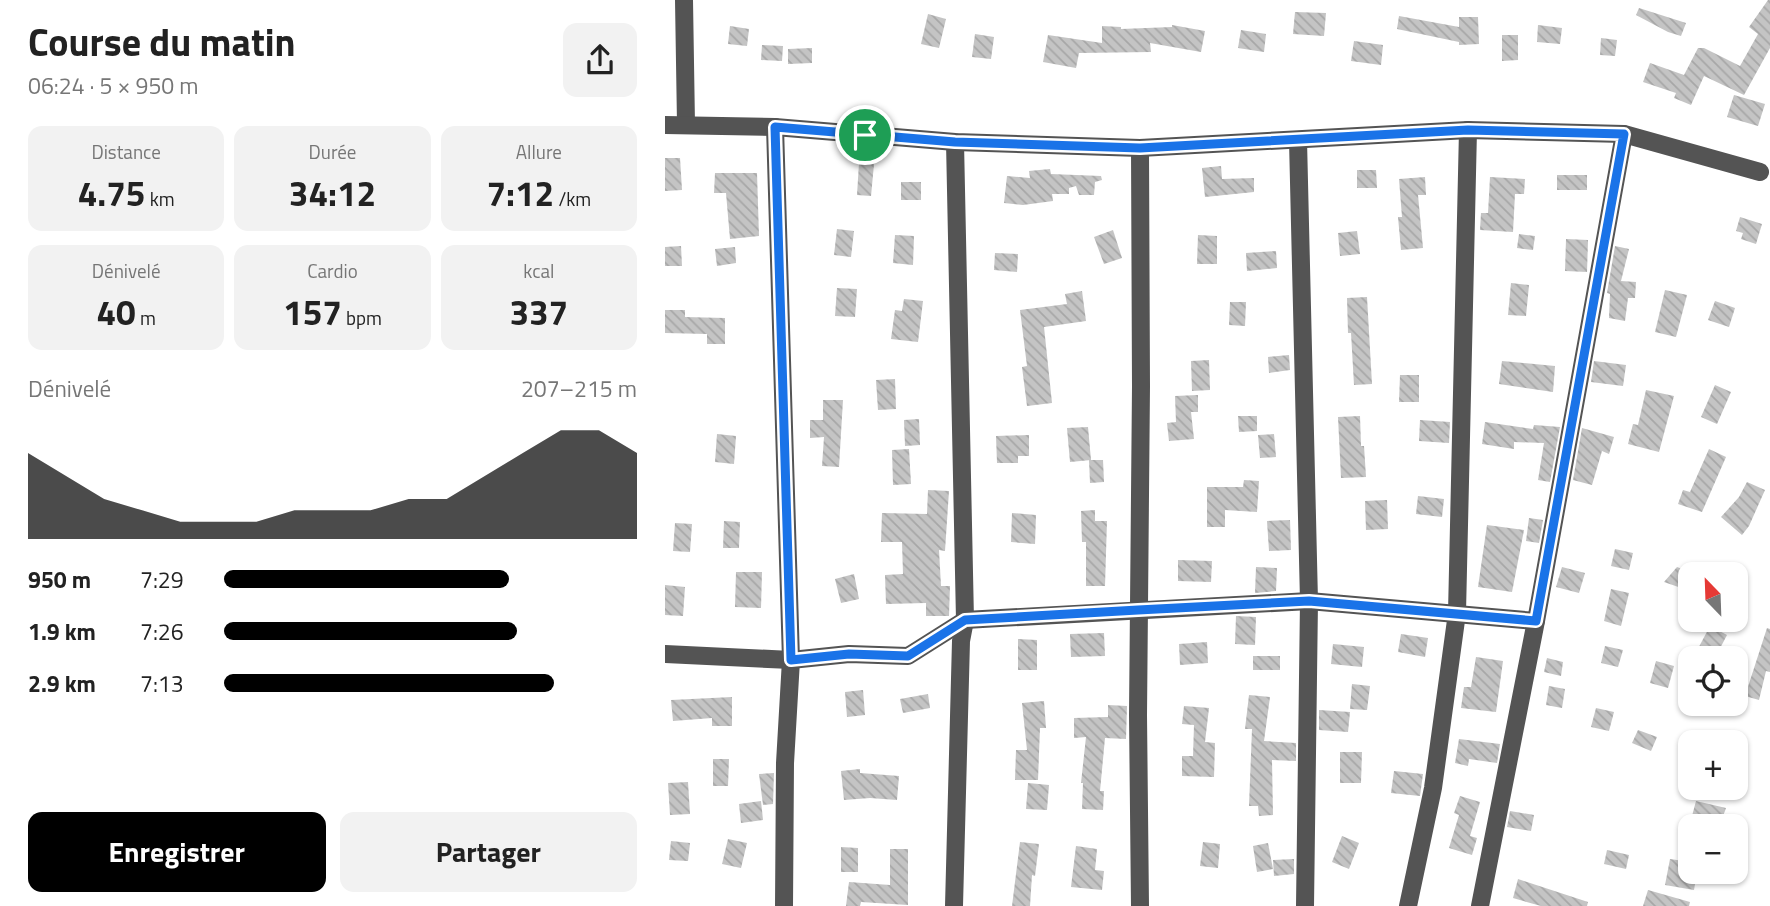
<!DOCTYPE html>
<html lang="fr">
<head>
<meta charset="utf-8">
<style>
	:root { --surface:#fff; --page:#f2f2f2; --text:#222; --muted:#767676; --accent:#000 }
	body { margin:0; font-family:"Titillium Web",sans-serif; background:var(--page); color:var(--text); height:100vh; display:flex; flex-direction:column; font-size:26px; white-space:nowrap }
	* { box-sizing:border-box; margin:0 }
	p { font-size:23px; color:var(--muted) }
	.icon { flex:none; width:38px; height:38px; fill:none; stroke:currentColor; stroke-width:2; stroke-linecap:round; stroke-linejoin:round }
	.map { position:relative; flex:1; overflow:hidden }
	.panel { display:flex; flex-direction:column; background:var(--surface); width:665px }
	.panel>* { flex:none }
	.needle { width:46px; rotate:337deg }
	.fabs { position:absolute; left:1013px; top:562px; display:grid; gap:14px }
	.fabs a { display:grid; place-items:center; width:70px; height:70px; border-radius:14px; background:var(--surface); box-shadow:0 2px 5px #0004; font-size:35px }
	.pin { position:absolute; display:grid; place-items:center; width:60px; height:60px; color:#fff; margin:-30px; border:4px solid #fff; border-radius:50%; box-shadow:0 2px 7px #0007 }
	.round { display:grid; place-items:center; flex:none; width:74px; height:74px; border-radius:14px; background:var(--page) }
	.headline { display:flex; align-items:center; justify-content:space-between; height:119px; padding:0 28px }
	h1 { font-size:38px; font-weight:700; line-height:52px }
	.stats { display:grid; grid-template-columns:repeat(3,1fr); gap:10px; height:119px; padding:7px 28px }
	.stats div { display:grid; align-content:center; border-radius:14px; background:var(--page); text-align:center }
	.stats b { font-size:35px; font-weight:700 }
	.stats small { font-size:19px; font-weight:400 }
	.stats p { font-size:19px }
	.chart { height:196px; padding:14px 28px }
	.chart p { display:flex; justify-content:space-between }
	.chart svg { width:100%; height:126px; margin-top:7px; fill:var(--accent); opacity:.7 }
	.cta { display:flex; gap:14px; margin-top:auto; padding:14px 28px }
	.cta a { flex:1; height:80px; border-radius:14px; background:var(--accent); color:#fff; font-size:28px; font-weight:700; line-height:80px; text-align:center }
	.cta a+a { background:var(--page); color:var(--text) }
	ul { padding:0 28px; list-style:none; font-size:23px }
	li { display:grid; grid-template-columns:112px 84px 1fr; align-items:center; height:52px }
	li i { height:18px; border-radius:9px; background:var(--accent) }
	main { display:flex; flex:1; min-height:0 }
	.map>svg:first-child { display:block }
</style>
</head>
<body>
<main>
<section class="panel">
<div class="headline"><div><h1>Course du matin</h1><p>06:24 · 5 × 950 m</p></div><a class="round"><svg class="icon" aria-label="share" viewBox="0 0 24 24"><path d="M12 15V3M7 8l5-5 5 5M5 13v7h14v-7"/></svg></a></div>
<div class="stats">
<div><p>Distance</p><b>4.75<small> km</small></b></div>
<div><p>Durée</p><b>34:12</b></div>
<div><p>Allure</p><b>7:12<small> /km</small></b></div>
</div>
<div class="stats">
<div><p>Dénivelé</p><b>40<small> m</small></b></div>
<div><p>Cardio</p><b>157<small> bpm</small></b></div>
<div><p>kcal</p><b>337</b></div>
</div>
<div class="chart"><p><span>Dénivelé</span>207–215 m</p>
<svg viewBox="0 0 160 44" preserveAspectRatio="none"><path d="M0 44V14L10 22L20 30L30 34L40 38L50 38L60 38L70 34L80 34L90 34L100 30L110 30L120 22L130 14L140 6L150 6L160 14V44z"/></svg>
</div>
<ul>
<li><b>950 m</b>7:29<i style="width:69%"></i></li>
<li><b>1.9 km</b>7:26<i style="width:71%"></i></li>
<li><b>2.9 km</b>7:13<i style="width:80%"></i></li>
</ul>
<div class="cta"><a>Enregistrer</a><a>Partager</a></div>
</section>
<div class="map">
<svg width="1105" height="906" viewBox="0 0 1105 906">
	<defs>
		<pattern id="building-back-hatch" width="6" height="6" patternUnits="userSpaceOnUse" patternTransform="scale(1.75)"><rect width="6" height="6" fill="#c4c4c4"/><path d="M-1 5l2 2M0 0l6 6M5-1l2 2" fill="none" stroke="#a7a7a7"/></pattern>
	</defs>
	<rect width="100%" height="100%" fill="#fff"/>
	<g fill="url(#building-back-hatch)">
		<path d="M1103 0H1105V48L1079 95 1039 76 1026 105 1009 98 1011 93 978 82 985 63 1019 75 1033 48H1039L1075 66 1093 34 1084 27Z"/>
		<path d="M974 8 1021 23 1016 36 1003 32 971 15Z"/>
		<path d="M630 12 661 13 659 36 628 34Z"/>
		<path d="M263 14 281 19 274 48 256 44Z"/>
		<path d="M734 16 794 27V17H813L814 44 794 45V42L732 29Z"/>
		<path d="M507 25 540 31 536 52 485 43 486 52 414 53 411 68 378 62 383 35 437 43V26L456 27V29L507 27Z"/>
		<path d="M873 25 897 28 895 44 872 42Z"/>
		<path d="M65 26 84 29 82 46 63 44Z"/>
		<path d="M576 30 601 34 599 52 573 48Z"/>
		<path d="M310 34 329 37 326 59 307 57Z"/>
		<path d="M837 35H853V60L837 61Z"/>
		<path d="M936 38 952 40 950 56 935 55Z"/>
		<path d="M689 41 718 45 716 65 686 61Z"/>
		<path d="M97 45 118 46 117 61 96 60Z"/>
		<path d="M147 48V63L123 64V49Z"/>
		<path d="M1069 95 1100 104 1093 126 1062 117Z"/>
		<path d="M0 158H15L17 190 0 191Z"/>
		<path d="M194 163 209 164 206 196 192 195Z"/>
		<path d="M556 166 557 179 589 178V192L540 197 537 168Z"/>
		<path d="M385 169 386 174 436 176 437 180 430 182 429 195H414L411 186 404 188V194H387L388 201 358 205 339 203 342 176 365 178 364 171Z"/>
		<path d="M692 170H711L712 188H692Z"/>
		<path d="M50 173H92L94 236 65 239 61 193H49Z"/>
		<rect x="892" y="175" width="30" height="15"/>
		<path d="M760 177 761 195H753L758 248 736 250 733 217H737L734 179Z"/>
		<path d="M825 177 860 179 859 194H850L848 232 815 230 816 213H823Z"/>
		<rect x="236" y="182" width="20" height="18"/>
		<path d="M1075 217 1097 224 1091 244 1076 239 1078 233 1071 231Z"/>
		<path d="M172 229 189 231 186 257 169 255Z"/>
		<path d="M448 230 457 258 439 264 429 237Z"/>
		<path d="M692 231 695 254 675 256 673 233Z"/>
		<path d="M854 234 870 236 868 250 852 248Z"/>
		<path d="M230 235 249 236 248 265 228 263Z"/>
		<path d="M533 235 552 236V264H532Z"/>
		<path d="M901 239 923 240 922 272 900 271Z"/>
		<path d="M16 246 17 266H0V247Z"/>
		<path d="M950 246 964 249 956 281 971 282 970 298H963L960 321 944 318 945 294 942 293Z"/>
		<path d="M70 247 71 263 52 266 50 249Z"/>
		<path d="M611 251 612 268 582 271 581 253Z"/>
		<path d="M330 253 353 254 352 272 329 270Z"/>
		<path d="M846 283 864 285 861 316 843 315Z"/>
		<path d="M172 288 192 289 190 317 170 316Z"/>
		<path d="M1000 290 1022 295 1011 337 990 332Z"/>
		<path d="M417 291 421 321 379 327 387 403 362 406 357 367 362 366 355 310 402 304 400 294Z"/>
		<path d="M702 297 707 384 689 385 686 333H683L682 298Z"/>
		<path d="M239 299 258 301 253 342 226 339 230 310 237 311Z"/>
		<path d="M1050 301 1070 308 1064 327 1043 320Z"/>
		<path d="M565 302H581L580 326 564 325Z"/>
		<path d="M0 310H20V317L60 318V344H42V334L0 333Z"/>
		<path d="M624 355 625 370 604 373 603 357Z"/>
		<path d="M544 360 545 390 527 391 526 361Z"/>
		<path d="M837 361 890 366 888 392 834 384Z"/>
		<path d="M929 361 961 365 958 386 926 382Z"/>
		<path d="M735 375H754V402H734Z"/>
		<path d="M230 379 231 409 213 410 211 380Z"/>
		<path d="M1050 385 1066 392 1052 424 1036 417Z"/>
		<path d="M981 390 1009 396 994 452 963 444 968 424 973 425Z"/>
		<path d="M533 395V412H526L529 439 504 441 502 423 511 422 510 396Z"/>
		<path d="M158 400H178L174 467 157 466 159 437 145 438V420H158Z"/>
		<path d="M573 416H592V431L574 432Z"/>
		<path d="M695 416 696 446H699L701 477 676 478 673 417Z"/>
		<path d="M254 419 255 445 240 446 239 420Z"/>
		<path d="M755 420 785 422 784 443 754 441Z"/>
		<path d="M820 422 868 429 869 425 895 427 885 482 873 480 879 443 849 442V449L817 444Z"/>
		<path d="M423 427 426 460 405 462 402 428Z"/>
		<path d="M917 428 949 437 944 454 937 451 927 485 908 480Z"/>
		<path d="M52 434 71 436 69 464 50 462Z"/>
		<path d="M609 434 611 457 595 458 593 435Z"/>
		<path d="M364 435V456H353V463H332L331 436Z"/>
		<path d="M244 449 246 484 228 485 227 450Z"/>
		<path d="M1044 449 1061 457 1037 512 1013 504 1018 490 1025 492Z"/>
		<path d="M424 460H438L439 482 425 483Z"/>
		<path d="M579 480 594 481 592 512 560 510V527H542V487H578Z"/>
		<path d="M1082 482 1100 490 1084 526 1077 535 1056 517 1074 497Z"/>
		<path d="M263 490 284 491 280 551 274 550 276 586H285L284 616H261V603L221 604 220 575 238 574 237 542H216L217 513 262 514Z"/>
		<path d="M753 496 779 499 777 517 751 514Z"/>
		<path d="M722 500 723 529 701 530 700 501Z"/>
		<path d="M430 510V521H442L440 586H421V542H417L416 511Z"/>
		<path d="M347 513 371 515 370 544 346 542Z"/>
		<path d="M864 518 878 520 874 543 861 541Z"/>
		<path d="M625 520 626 550 604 551 602 521Z"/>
		<path d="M59 521 75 522 74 548H58Z"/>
		<path d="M10 523 27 524 25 552 8 551Z"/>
		<path d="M822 525 859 530 847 592 813 587Z"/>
		<path d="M950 549 968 553 964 570 946 566Z"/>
		<path d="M513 560 547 561 546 582 513 581Z"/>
		<path d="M591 567 612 568 611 591 590 593Z"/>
		<path d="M897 567 920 573 914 593 891 587Z"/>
		<path d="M1012 567 1028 573 1026 574 1022 590 999 582Z"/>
		<path d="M71 572H97L96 608 70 607Z"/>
		<path d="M189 574 194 599 176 603 170 579Z"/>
		<path d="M0 585 20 587 18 616 0 615Z"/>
		<path d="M946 589 964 593 956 626 939 621Z"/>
		<path d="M571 616 591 617 590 645 570 644Z"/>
		<path d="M1045 626 1062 635 1050 658H1028Z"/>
		<path d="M1102 628 1105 629V672L1101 671 1094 700 1080 696Z"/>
		<path d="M439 633 440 656 406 657 405 634Z"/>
		<path d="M736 634 763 638 760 657 733 652Z"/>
		<path d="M353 639 372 640V670H353Z"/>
		<path d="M542 642 543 663 515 665 514 644Z"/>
		<path d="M668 644 699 647 697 667 666 664Z"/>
		<path d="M940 646 958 650 953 667 936 663Z"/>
		<rect x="588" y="656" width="27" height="14"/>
		<path d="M811 657 838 661 831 712 796 708 799 687H806Z"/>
		<path d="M882 658 898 662 896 676 879 672Z"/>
		<path d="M991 661 1009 666 1003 688 985 683Z"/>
		<path d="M687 684 705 686 702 710 685 709Z"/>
		<path d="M884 686 900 689 897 708 881 705Z"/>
		<path d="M198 690 200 715 182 717 180 692Z"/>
		<path d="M263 694 265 708 238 713 235 699Z"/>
		<path d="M584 695 605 697 599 741 631 743V761L607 760 608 815 594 816 593 806H584L587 729H580Z"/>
		<path d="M67 697V726H47V718L8 721 6 700Z"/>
		<path d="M379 701 381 728H375L373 780H350L351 750H362L357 703Z"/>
		<path d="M443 705 462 706 461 739 440 738 435 791H439L438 810 417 809 418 783H416L421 737 409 738V718L443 717Z"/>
		<path d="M519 706 544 708 540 742 550 743 549 777 517 776V756H528L529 725 517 724Z"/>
		<path d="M931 708 949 712 944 731 926 727Z"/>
		<path d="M654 710 685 712 683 732 654 730Z"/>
		<path d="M973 730 992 737 986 751 967 743Z"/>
		<path d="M794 739 835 744 832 763 804 759 803 766 790 763Z"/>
		<path d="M675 752H697L696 783H675Z"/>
		<path d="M48 759H64L63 786H48Z"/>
		<path d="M195 769V773L234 776 232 800 205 798 179 800 176 771Z"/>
		<path d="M729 771 758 774 755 796 726 793Z"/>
		<path d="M109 773 108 804 98 805 94 774Z"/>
		<path d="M23 782 25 814 5 815 3 783Z"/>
		<path d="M363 783 384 785 382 810 361 809Z"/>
		<path d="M795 796 815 802 805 836 812 838 807 855 784 848 794 815 789 813Z"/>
		<path d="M96 801 98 820 76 823 74 804Z"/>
		<path d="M1031 801 1061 808 1056 822 1027 816Z"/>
		<path d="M845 811 869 815 866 831 842 827Z"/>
		<path d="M677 836 694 843 684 869 667 862Z"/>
		<path d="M63 839 82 843 76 868 57 864Z"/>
		<path d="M6 841 25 843 23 861 4 860Z"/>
		<path d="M355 842 374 844 370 876 367 875 365 906H347Z"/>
		<path d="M538 842 555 844 553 868 535 866Z"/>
		<path d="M603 843 608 869 592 872 588 846Z"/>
		<path d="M411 846 432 849 430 870 439 871 437 890 406 887Z"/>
		<path d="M176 847 193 848V872H176Z"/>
		<path d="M225 849H243V905L196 902 195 906H181L184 882 225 885Z"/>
		<path d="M942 850 964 855 961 869 939 864Z"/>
		<path d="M629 859V874L609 876 608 860Z"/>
		<path d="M1005 859 1026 862V872H1032L1029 890 1000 885Z"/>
		<path d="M853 879 923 902 922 906H876L848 898Z"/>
		<path d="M983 890 1025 902 1024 906H978Z"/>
	</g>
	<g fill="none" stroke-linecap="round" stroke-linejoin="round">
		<g stroke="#545454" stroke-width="18">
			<path d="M19 0 21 124"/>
			<path d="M0 125 110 127 290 142 475 148 803 130 959 134 1095 172"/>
			<path d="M110 127 126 660 120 763 119 906"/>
			<path d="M633 140 644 601 640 906"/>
			<path d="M0 654 126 660 184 654 243 656 300 620 644 601 871 621"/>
			<path d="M289 906 296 641 300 620 290 142"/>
			<path d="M475 906 473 715 476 386 475 148"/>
			<path d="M743 906 768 788 792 613 803 130"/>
			<path d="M815 906 871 621 959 134"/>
		</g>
	</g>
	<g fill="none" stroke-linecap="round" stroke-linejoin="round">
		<defs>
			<path id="route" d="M110 127 290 142 475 148 803 130 959 134 871 621 644 601 473 610 300 620 243 656 184 654 126 660Z"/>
		</defs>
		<use href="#route" stroke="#fff" stroke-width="14"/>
		<use href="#route" stroke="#1a73e8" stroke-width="9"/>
	</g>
</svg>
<div class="fabs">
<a><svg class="needle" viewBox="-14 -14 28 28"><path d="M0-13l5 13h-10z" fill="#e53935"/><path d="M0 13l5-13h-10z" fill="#767676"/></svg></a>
<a><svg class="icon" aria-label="locate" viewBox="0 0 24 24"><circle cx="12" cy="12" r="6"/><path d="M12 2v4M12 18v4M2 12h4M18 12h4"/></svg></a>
<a>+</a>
<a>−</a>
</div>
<div class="pin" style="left:200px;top:135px;background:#1e9e55"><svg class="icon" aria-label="arrive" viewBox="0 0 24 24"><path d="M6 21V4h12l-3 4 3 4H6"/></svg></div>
</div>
</main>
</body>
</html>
